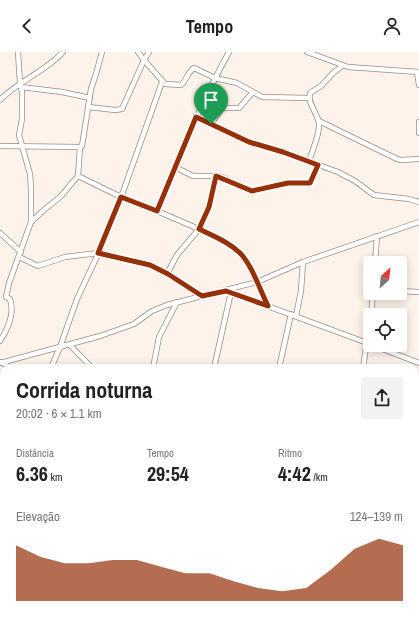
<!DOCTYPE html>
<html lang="pt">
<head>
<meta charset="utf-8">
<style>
	:root { --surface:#fff; --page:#f2f2f2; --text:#222; --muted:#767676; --accent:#963008 }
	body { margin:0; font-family:"Archivo Narrow",sans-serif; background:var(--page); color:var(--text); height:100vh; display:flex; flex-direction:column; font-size:15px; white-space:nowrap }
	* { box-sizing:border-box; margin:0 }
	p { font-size:13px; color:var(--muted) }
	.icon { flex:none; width:22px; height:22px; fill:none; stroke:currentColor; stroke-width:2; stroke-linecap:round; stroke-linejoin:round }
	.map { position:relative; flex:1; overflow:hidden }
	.details { position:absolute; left:0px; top:312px; width:419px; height:256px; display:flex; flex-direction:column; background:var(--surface); border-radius:12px 12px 0 0; box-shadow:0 2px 10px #0003 }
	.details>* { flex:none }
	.needle { width:26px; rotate:27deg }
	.fabs { position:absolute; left:363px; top:204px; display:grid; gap:8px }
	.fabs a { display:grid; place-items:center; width:44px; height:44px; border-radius:4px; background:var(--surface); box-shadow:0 2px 10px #0003; font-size:20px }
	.pin { position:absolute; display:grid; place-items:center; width:34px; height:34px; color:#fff; margin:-41px -17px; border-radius:50% 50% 50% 0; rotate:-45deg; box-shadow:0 0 4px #0007 }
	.pin .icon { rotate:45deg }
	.round { display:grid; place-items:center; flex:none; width:42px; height:42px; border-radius:4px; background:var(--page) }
	.headline { display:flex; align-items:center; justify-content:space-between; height:68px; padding:0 16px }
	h1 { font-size:22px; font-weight:800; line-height:30px }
	.metrics { display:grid; grid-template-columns:repeat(3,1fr); gap:6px; height:68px; padding:4px 16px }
	.metrics div { display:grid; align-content:center }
	.metrics b { font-size:20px; font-weight:800 }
	.metrics small { font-size:11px; font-weight:400 }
	.metrics p { font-size:11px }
	.chart { height:112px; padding:8px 16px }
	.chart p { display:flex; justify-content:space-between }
	.chart svg { width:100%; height:72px; margin-top:4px; fill:var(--accent); opacity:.7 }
	header { display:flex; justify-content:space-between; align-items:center; height:52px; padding:0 16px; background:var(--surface); font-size:18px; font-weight:800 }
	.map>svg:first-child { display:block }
</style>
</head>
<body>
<header><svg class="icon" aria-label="back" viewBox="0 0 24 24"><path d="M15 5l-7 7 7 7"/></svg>Tempo<svg class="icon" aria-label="person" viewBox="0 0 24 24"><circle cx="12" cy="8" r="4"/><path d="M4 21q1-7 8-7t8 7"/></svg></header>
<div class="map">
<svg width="419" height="568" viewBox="0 0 419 568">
	<rect width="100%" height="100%" fill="#fdf3eb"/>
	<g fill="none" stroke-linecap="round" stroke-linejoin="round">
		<defs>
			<g id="minor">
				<path d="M138 0 144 8 165 32 181 33C187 28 188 19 194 16L215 26 237 31 262 45 309 46"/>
				<path d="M307 0 348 15 419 20"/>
				<path d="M417 20 419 33"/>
				<path d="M21 35 62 40 90 46"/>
				<path d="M0 48C18 29 45 20 63 0"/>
				<path d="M88 55 115 58 122 57 144 8 149 0"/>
				<path d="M197 65 249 90 283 100 338 120 355 129 374 143 409 147 419 150"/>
				<path d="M319 69 397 107 401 108 419 107"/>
				<path d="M419 70V81"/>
				<path d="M211 72 222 56H239L253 40"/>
				<path d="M0 94 80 95 82 94 91 37 96 22 102 0"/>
				<path d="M309 109C312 99 320 82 319 72 318 61 307 52 310 41L321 34 333 21 342 14"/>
				<path d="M175 115 193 124H216L222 125 252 139 289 131H310L318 113"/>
				<path d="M78 124 121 145 157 159 199 177 233 195 246 208 268 254"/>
				<path d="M157 159C179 105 201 51 229 0"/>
				<path d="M31 170 45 157 60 145 78 124 80 95"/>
				<path d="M0 181 21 200"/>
				<path d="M19 205 38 214 65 205 98 201 150 213 167 222 202 244"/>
				<path d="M375 211 377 184"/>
				<path d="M167 222 177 203 199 177 209 155 216 124"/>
				<path d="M227 239 370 292"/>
				<path d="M400 239 419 240"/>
				<path d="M371 263 373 241"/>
				<path d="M296 264 301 239 303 210"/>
				<path d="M0 289C8 277 15 262 10 247L6 245 9 231 31 170V136L30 122 19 83 22 67V40L20 31 18 0"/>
				<path d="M70 293 92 316"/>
				<path d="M372 293 419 311"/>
				<path d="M1 310 11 316"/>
				<path d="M0 311 100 284 134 272 152 259 167 253 257 230 303 210 419 170"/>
				<path d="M51 316 60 295 77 247 100 198 123 140 162 30"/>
				<path d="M153 316 159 285 177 250"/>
				<path d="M214 316 231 240"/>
				<path d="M279 316 291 262"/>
				<path d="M363 316 370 267"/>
				<path d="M0 410 2 415 0 421"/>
				<path d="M0 434H4"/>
				<path d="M415 449 419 451"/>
				<path d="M415 458 419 453"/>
				<path d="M0 481 4 482"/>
				<path d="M0 506 4 508"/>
				<path d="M415 509 419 511"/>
				<path d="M0 558 4 552"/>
				<path d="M248 564 249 568"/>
				<path d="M141 566 153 564"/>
				<path d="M49 568 52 564"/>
				<path d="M92 568 93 564"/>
				<path d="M183 568V564"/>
				<path d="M230 568 231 564"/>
				<path d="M323 568 324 564"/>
				<path d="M389 568 390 564"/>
			</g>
		</defs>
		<use href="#minor" stroke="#988c83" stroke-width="6"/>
		<use href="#minor" stroke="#fff" stroke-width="4.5"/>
	</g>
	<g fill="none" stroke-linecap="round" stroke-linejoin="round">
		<defs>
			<path id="route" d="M196 65 249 90 283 100 318 113 310 131H288L252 139 216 124 209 155 199 177C213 184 229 190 240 201 252 213 260 238 268 254L226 239 202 244 168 222 150 213 98 201 121 145 157 159Z"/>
		</defs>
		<use href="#route" stroke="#fff" stroke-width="8"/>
		<use href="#route" stroke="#963008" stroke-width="5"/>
	</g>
</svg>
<div class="fabs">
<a><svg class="needle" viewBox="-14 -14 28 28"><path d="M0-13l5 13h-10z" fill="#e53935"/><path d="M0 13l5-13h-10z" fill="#767676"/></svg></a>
<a><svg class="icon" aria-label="locate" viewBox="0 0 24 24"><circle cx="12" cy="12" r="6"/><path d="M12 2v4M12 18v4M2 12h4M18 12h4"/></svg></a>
</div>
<div class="pin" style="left:211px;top:72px;background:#1e9e55"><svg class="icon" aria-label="arrive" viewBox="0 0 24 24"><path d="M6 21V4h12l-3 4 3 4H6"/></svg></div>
<section class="details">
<div class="headline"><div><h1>Corrida noturna</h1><p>20:02 · 6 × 1.1 km</p></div><a class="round"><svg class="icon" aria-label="share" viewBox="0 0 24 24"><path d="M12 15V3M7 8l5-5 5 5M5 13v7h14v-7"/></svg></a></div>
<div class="metrics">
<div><p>Distância</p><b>6.36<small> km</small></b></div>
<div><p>Tempo</p><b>29:54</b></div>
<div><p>Ritmo</p><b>4:42<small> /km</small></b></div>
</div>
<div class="chart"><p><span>Elevação</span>124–139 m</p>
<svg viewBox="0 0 160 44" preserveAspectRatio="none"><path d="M0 44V10L10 17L20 21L30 21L40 19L50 19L60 23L70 27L80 27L90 32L100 36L110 38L120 36L130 25L140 12L150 6L160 10V44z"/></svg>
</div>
</section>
</div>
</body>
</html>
